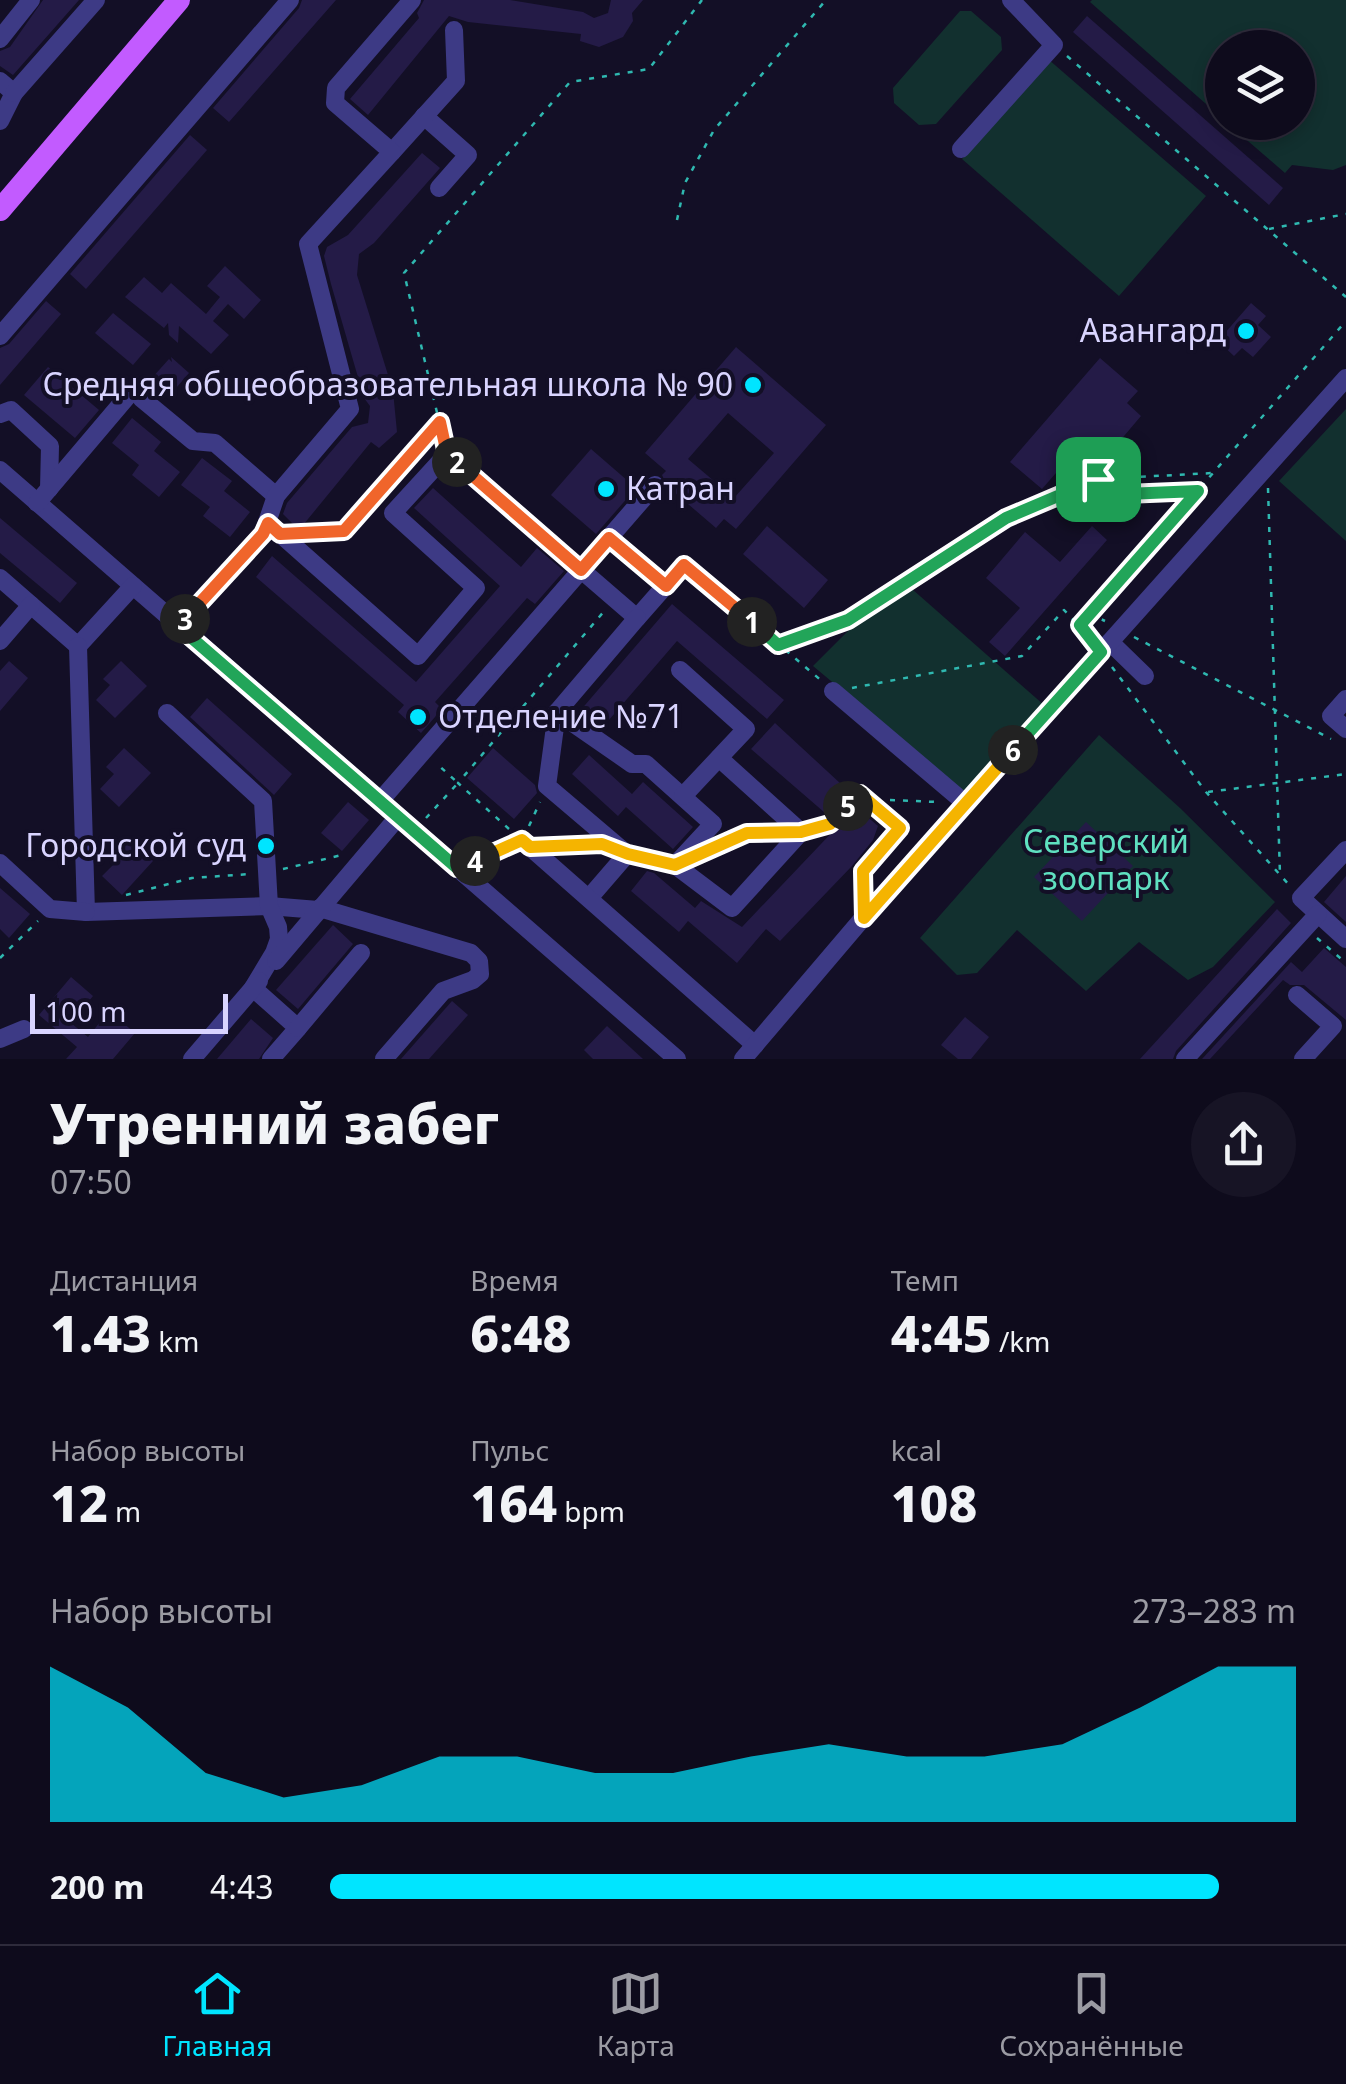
<!DOCTYPE html>
<html lang="ru">
<head>
<meta charset="utf-8">
<style>
	:root { --surface:#0e0b1c; --page:#171425; --text:#f1f3f6; --muted:#9b9ba3; --line:#2e2b3b; --accent:#00e5ff }
	body { margin:0; font-family:"Noto Sans",sans-serif; background:var(--page); color:var(--text); height:100vh; display:flex; flex-direction:column; font-size:38px; white-space:nowrap }
	* { box-sizing:border-box; margin:0 }
	p { font-size:32px; color:var(--muted) }
	.icon { flex:none; width:55px; height:55px; fill:none; stroke:currentColor; stroke-width:2; stroke-linecap:round; stroke-linejoin:round }
	.map { position:relative; height:1059px; overflow:hidden }
	.details { display:flex; flex-direction:column; background:var(--surface); flex:1 }
	.details>* { flex:none }
	.fabs { position:absolute; left:1205px; top:30px; display:grid; gap:20px }
	.fabs a { display:grid; place-items:center; width:110px; height:110px; border-radius:50%; background:var(--surface); box-shadow:0 5px 15px #0003,0 0 0 2px var(--line); font-size:50px }
	.scale { position:absolute; left:30px; bottom:25px; width:198px; box-sizing:border-box; padding-left:10px; border:5px solid #d9d4ff; border-top:0; font-size:28px; line-height:35px; white-space:nowrap; color:#d9d4ff; -webkit-text-stroke:8px #130f26; paint-order:stroke }
	.pin { position:absolute; display:grid; place-items:center; width:85px; height:85px; color:#fff; margin:-42px; border-radius:20px; box-shadow:0 5px 15px #0006 }
	.km { position:absolute; width:50px; height:50px; margin:-25px; border-radius:50%; background:#222; color:#fff; font-size:28px; line-height:50px; text-align:center }
	.round { display:grid; place-items:center; flex:none; width:105px; height:105px; border-radius:52px; background:var(--page) }
	.summary { display:flex; align-items:center; justify-content:space-between; height:170px; padding:0 50px }
	h1 { font-size:55px; font-weight:800; line-height:75px }
	.stats { display:grid; grid-template-columns:repeat(3,1fr); gap:15px; height:170px; padding:10px 50px }
	.stats div { display:grid; align-content:center }
	.stats b { font-size:50px; font-weight:800 }
	.stats small { font-size:28px; font-weight:400 }
	.stats p { font-size:28px }
	.chart { height:280px; padding:20px 50px }
	.chart p { display:flex; justify-content:space-between }
	.chart svg { width:100%; height:180px; margin-top:10px; fill:var(--accent); opacity:.7 }
	ul { padding:0 50px; list-style:none; font-size:32px }
	li { display:grid; grid-template-columns:160px 120px 1fr; align-items:center; height:75px }
	li i { height:25px; border-radius:12px; background:var(--accent) }
	.dock { display:flex; justify-content:space-around; align-items:center; height:140px; border-top:2px solid var(--line); background:var(--surface); font-size:28px; color:var(--muted) }
	.dock a { display:grid; justify-items:center; gap:5px }
	.dock .active { color:var(--accent) }
	.map>svg:first-child { display:block }
</style>
</head>
<body>
<div class="map">
<svg width="1346" height="1059" viewBox="0 0 1346 1059">
	<rect width="100%" height="100%" fill="#130f26"/>
	<g fill="#12302f">
		<path d="M1092 0H1346V165L1333 170 1292 165 1285 173 1227 123 1298 122V48H1222V118L1090 2Z"/>
		<path d="M960 11H971L1001 37 1002 50 936 124 919 125 894 103 893 88Z"/>
		<path d="M1048 59 1206 196 1119 296 962 159Z"/>
		<path d="M1346 409V541L1279 481Z"/>
		<path d="M912 589 1044 705 964 792 813 666 852 627Z"/>
		<path d="M1099 735 1180 808 1275 902 1213 967 1188 980 1139 942 1086 991 1017 930 977 973 957 975 920 938Z"/>
	</g>
	<g fill="#241b47" fill-rule="evenodd">
		<path d="M43 0H79L13 75 0 66V51L10 47Z"/>
		<path d="M302 0H336L229 122 213 108 299 8Z"/>
		<path d="M424 0H510L583 12 594 18 608 13 611 0H643L632 13 633 21 623 37 599 47 580 41 581 34 468 22 449 16 368 115 350 99 419 18 417 13Z"/>
		<path d="M1087 16 1283 188 1269 205 1073 32Z"/>
		<path d="M190 135 207 150 86 289 70 274Z"/>
		<path d="M422 153 440 168 374 243 359 254 357 275 393 391 397 432 379 448 371 442 299 530 283 514 287 503 352 427 368 423 370 406 364 398 331 284 324 256 327 247 348 235Z"/>
		<path d="M225 266 261 300 244 319 228 304 213 321 229 335 211 354 179 326 178 343 169 335 168 323 164 328 125 297 144 277 162 293 171 283 206 314 220 297 207 286Z"/>
		<path d="M46 301 61 314 0 385V348L9 344Z"/>
		<path d="M1251 303 1266 316 1258 325 1271 337 1253 357 1242 348 1234 356 1218 341Z"/>
		<path d="M113 313 151 344 133 365 95 333Z"/>
		<path d="M736 347 826 425 736 529 724 519 716 528 667 486 662 475 666 471 645 453ZM728 413 774 453 734 498 688 459Z"/>
		<path d="M171 357 189 373 170 395 151 379 169 359 172 362Z"/>
		<path d="M1100 358 1138 391 1127 403 1141 416 1091 475 1070 457 1042 489 1010 462Z"/>
		<path d="M48 367 99 410 75 438 24 395Z"/>
		<path d="M132 418 161 442 154 451 180 472 159 497 132 475 139 465 112 443Z"/>
		<path d="M591 449 636 488 596 534 551 495Z"/>
		<path d="M202 458 232 481 224 491 250 512 230 537 203 516 210 507 181 485Z"/>
		<path d="M433 488 521 567 537 548 564 571 535 604 527 598 435 702 442 709 421 733 398 712 404 705 256 577 272 556 416 682 500 586 414 508Z"/>
		<path d="M0 518 77 583 60 603 0 553Z"/>
		<path d="M767 526 828 580 804 608 743 554Z"/>
		<path d="M1092 526 1107 540 1005 656 989 642 1020 608 986 578 1025 532 1060 562Z"/>
		<path d="M672 604 784 700 767 719 677 641 602 728 579 712Z"/>
		<path d="M9 661 28 678 0 711V671Z"/>
		<path d="M121 661 147 686 115 718 96 700 110 685 103 679Z"/>
		<path d="M207 698 292 774 274 795 190 717Z"/>
		<path d="M775 723 854 796 857 808 878 826 873 840 852 866 780 941 766 929 737 963 688 921 679 932 631 891 647 871 654 873 695 908 701 901 742 927 839 825 751 749Z"/>
		<path d="M124 748 151 773 119 807 100 789 114 774 106 767Z"/>
		<path d="M493 748 535 785 537 793 514 819 467 778Z"/>
		<path d="M589 755 632 794 643 782 693 827 673 849 626 807 618 816 572 774Z"/>
		<path d="M348 802 369 820 342 851 321 833Z"/>
		<path d="M1086 822 1133 866 1082 921 1034 877Z"/>
		<path d="M126 837 153 861 122 895 102 876 117 861 110 855Z"/>
		<path d="M1346 876V922L1324 902Z"/>
		<path d="M0 888 30 914 9 938 0 929Z"/>
		<path d="M1277 909 1291 923 1176 1051 1173 1059H1140Z"/>
		<path d="M333 925 353 944 298 1009 276 990Z"/>
		<path d="M1324 948 1346 967V1020L1304 985H1290L1283 980 1210 1059H1202L1291 962 1302 972Z"/>
		<path d="M71 977 93 996 71 1023 88 1037 109 1011 135 1033 113 1059H66L77 1047 39 1015Z"/>
		<path d="M452 1001 468 1015 429 1059H401Z"/>
		<path d="M965 1017 989 1037 971 1059H958L941 1045Z"/>
		<path d="M251 1019 273 1038 259 1059H217Z"/>
		<path d="M607 1026 643 1059H593L584 1050Z"/>
	</g>
	<g fill="none" stroke-linecap="round" stroke-linejoin="round">
		<g stroke="#2fb8b0" stroke-width="2.5" stroke-dasharray="5 8" stroke-linecap="butt">
			<path d="M1067 56 1346 297"/>
			<path d="M677 220 685 183 714 130 826 0"/>
			<path d="M1269 229 1346 214"/>
			<path d="M443 438 404 273 570 82 649 69 702 0"/>
			<path d="M1099 481 1101 495 1197 491"/>
			<path d="M1268 488 1280 875"/>
			<path d="M305 533 344 531 439 423"/>
			<path d="M677 573 685 565 823 682"/>
			<path d="M1090 614 1105 621"/>
			<path d="M1081 624 1346 321"/>
			<path d="M1134 637 1331 739"/>
			<path d="M780 644 848 620 1006 518 1098 479 1213 473"/>
			<path d="M1112 667 1206 792 1290 886"/>
			<path d="M852 688 1022 656 1064 610 1093 641"/>
			<path d="M474 715 541 713"/>
			<path d="M1208 792 1346 774"/>
			<path d="M890 800 937 802"/>
			<path d="M426 818 458 783 436 763"/>
			<path d="M529 826 540 802"/>
			<path d="M815 828 830 824 852 802"/>
			<path d="M509 829 458 783 606 609"/>
			<path d="M551 846 593 845"/>
			<path d="M713 848 747 833H777"/>
			<path d="M283 869 342 855"/>
			<path d="M126 895 192 878 251 874"/>
			<path d="M1317 938 1346 963"/>
			<path d="M0 958 38 921"/>
		</g>
		<g stroke="#3d3a85" stroke-width="18">
			<path d="M0 39 31 0"/>
			<path d="M0 81 14 93 0 121"/>
			<path d="M14 93 96 0"/>
			<path d="M424 116 468 155 439 188"/>
			<path d="M961 149 1054 45 1011 0"/>
			<path d="M392 152 456 81 454 30"/>
			<path d="M0 336 290 0"/>
			<path d="M141 398 193 441 215 443 276 496"/>
			<path d="M0 414 11 410 50 446 49 489"/>
			<path d="M0 470 677 1059"/>
			<path d="M37 503 132 391"/>
			<path d="M268 523 418 656 476 588 393 513 447 454 637 618 666 585 609 538"/>
			<path d="M0 578 78 646 133 586"/>
			<path d="M637 618 557 712 632 764H646L713 824 675 865 732 908 801 832 719 758"/>
			<path d="M179 626 263 534 276 496 350 409 308 244 392 152 335 103 336 88 412 0"/>
			<path d="M0 641 31 605"/>
			<path d="M1110 642 1145 676"/>
			<path d="M78 646 86 912 269 906 318 910"/>
			<path d="M680 670 746 729 683 796"/>
			<path d="M833 691 965 803"/>
			<path d="M1346 699 1331 716 1346 729"/>
			<path d="M557 712 547 786 627 854 589 898"/>
			<path d="M167 713 263 801 269 906 278 927 279 939 274 953 253 988 298 1028 271 1059"/>
			<path d="M380 801 655 485"/>
			<path d="M1346 850 1301 898 1346 939"/>
			<path d="M627 854 675 865"/>
			<path d="M0 863 50 909 86 912"/>
			<path d="M457 868 522 840 755 1045"/>
			<path d="M320 908 471 953 479 961 480 974 473 980 443 991 384 1059"/>
			<path d="M863 918V871L900 828 866 799"/>
			<path d="M276 961 398 817"/>
			<path d="M1297 995 1333 1026 1303 1059"/>
			<path d="M298 1028 361 953"/>
			<path d="M0 1039 24 1029"/>
			<path d="M192 1059 259 981"/>
			<path d="M743 1059 863 918 1346 378"/>
			<path d="M1185 1059 1318 914"/>
		</g>
		<path stroke="#c25bff" stroke-width="22" d="M0 210 179 0"/>
	</g>
	<g fill="none" stroke-linecap="round" stroke-linejoin="round">
		<defs>
			<path id="split-1" d="M752 622 778 645 848 620 1006 518 1098 479"/>
			<path id="split-2" d="M457 462 581 570 609 538 666 586 684 565 752 622"/>
			<path id="split-3" d="M185 619 263 534 268 523 280 534 344 531 440 422 447 454 457 462"/>
			<path id="split-4" d="M185 619 178 626 457 868 475 861"/>
			<path id="split-5" d="M475 861 522 840 530 847 602 844 628 854 675 865 747 833 801 832 830 824 848 806"/>
			<path id="split-6" d="M848 806 860 794 900 828 863 871 864 918 1013 750"/>
			<path id="split-7" d="M1013 750 1101 652 1080 625 1198 491 1101 495 1098 479"/>
		</defs>
		<use href="#split-1" stroke="#fff" stroke-width="20"/>
		<use href="#split-2" stroke="#fff" stroke-width="20"/>
		<use href="#split-3" stroke="#fff" stroke-width="20"/>
		<use href="#split-4" stroke="#fff" stroke-width="20"/>
		<use href="#split-5" stroke="#fff" stroke-width="20"/>
		<use href="#split-6" stroke="#fff" stroke-width="20"/>
		<use href="#split-7" stroke="#fff" stroke-width="20"/>
		<use href="#split-1" stroke="#22a559" stroke-width="12"/>
		<use href="#split-2" stroke="#f0652b" stroke-width="12"/>
		<use href="#split-3" stroke="#f0652b" stroke-width="12"/>
		<use href="#split-4" stroke="#22a559" stroke-width="12"/>
		<use href="#split-5" stroke="#f5b400" stroke-width="12"/>
		<use href="#split-6" stroke="#f5b400" stroke-width="12"/>
		<use href="#split-7" stroke="#22a559" stroke-width="12"/>
	</g>
	<g fill="#00e5ff" stroke="#130f26" stroke-width="4">
		<circle cx="1246" cy="331" r="10"/>
		<circle cx="753" cy="385" r="10"/>
		<circle cx="606" cy="489" r="10"/>
		<circle cx="418" cy="717" r="10"/>
		<circle cx="266" cy="846" r="10"/>
	</g>
	<g text-anchor="middle" stroke-width="8" stroke-linejoin="round" paint-order="stroke">
		<g font-size="32" fill="#d9d4ff" stroke="#130f26" text-anchor="end">
			<text x="1226" y="342">Авангард</text>
			<text x="733" y="396">Средняя общеобразовательная школа № 90</text>
			<text x="626" y="500" text-anchor="start">Катран</text>
			<text x="438" y="728" text-anchor="start">Отделение №71</text>
			<text x="246" y="857">Городской суд</text>
		</g>
		<g font-size="32" fill="#5fe0c0" stroke="#130f26">
			<text x="1106" y="853">Северский<tspan x="1106" dy="37">зоопарк</tspan></text>
		</g>
	</g>
</svg>
<div class="fabs">
<a><svg class="icon" aria-label="layers" viewBox="0 0 24 24"><path d="M12 4l9 5-9 5-9-5zM3 14l9 5 9-5"/></svg></a>
</div>
<div class="scale">100 m</div>
<div class="pin" style="left:1098px;top:479px;background:#1e9e55"><svg class="icon" aria-label="arrive" viewBox="0 0 24 24"><path d="M6 21V4h12l-3 4 3 4H6"/></svg></div>
<b class="km" style="left:752px;top:622px">1</b>
<b class="km" style="left:457px;top:462px">2</b>
<b class="km" style="left:185px;top:619px">3</b>
<b class="km" style="left:475px;top:861px">4</b>
<b class="km" style="left:848px;top:806px">5</b>
<b class="km" style="left:1013px;top:750px">6</b>
</div>
<section class="details">
<div class="summary"><div><h1>Утренний забег</h1><p>07:50</p></div><a class="round"><svg class="icon" aria-label="share" viewBox="0 0 24 24"><path d="M12 15V3M7 8l5-5 5 5M5 13v7h14v-7"/></svg></a></div>
<div class="stats">
<div><p>Дистанция</p><b>1.43<small> km</small></b></div>
<div><p>Время</p><b>6:48</b></div>
<div><p>Темп</p><b>4:45<small> /km</small></b></div>
</div>
<div class="stats">
<div><p>Набор высоты</p><b>12<small> m</small></b></div>
<div><p>Пульс</p><b>164<small> bpm</small></b></div>
<div><p>kcal</p><b>108</b></div>
</div>
<div class="chart"><p><span>Набор высоты</span>273–283 m</p>
<svg viewBox="0 0 160 44" preserveAspectRatio="none"><path d="M0 44V6L10 16L20 32L30 38L40 35L50 28L60 28L70 32L80 32L90 28L100 25L110 28L120 28L130 25L140 16L150 6L160 6V44z"/></svg>
</div>
<ul>
<li><b>200 m</b>4:43<i style="width:92%"></i></li>
</ul>
</section>
<nav class="dock">
<a class="active"><svg class="icon" aria-label="home" viewBox="0 0 24 24"><path d="M3 11l9-7 9 7M6 9v11h12V9"/></svg>Главная</a>
<a><svg class="icon" aria-label="map" viewBox="0 0 24 24"><path d="M3 6l6-2 6 2 6-2v14l-6 2-6-2-6 2zM9 4v14M15 6v14"/></svg>Карта</a>
<a><svg class="icon" aria-label="saved" viewBox="0 0 24 24"><path d="M7 4h10v16l-5-4-5 4z"/></svg>Сохранённые</a>
</nav>
</body>
</html>
